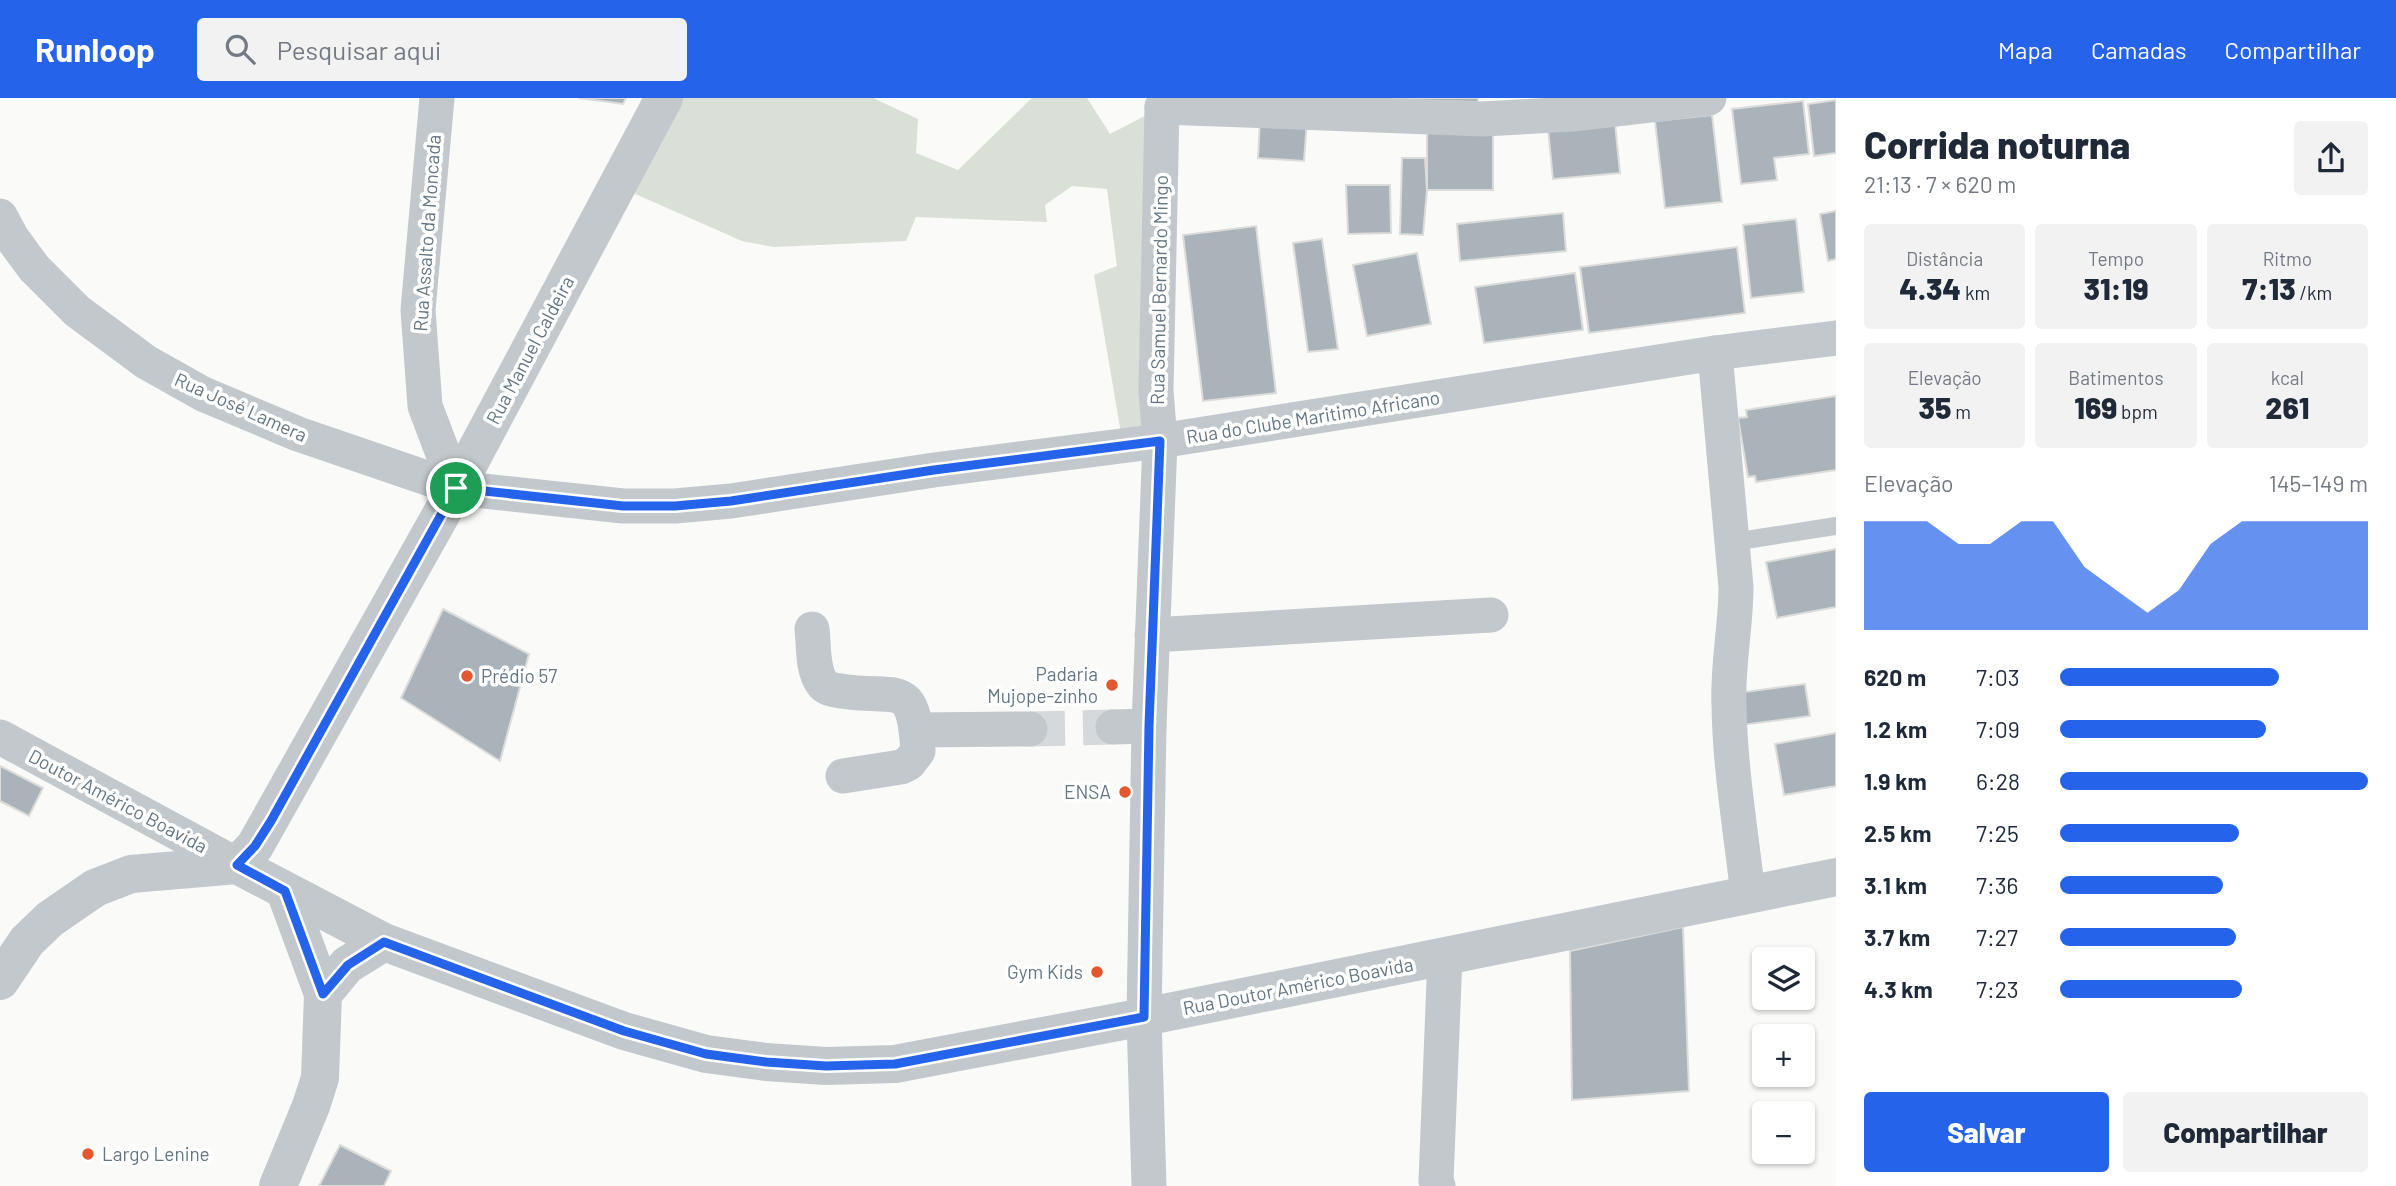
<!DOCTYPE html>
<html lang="pt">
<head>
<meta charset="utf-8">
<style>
	:root { --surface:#fff; --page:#f2f2f3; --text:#1f2937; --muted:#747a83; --accent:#2563eb }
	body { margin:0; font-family:Barlow,sans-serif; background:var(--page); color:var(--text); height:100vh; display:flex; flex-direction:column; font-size:26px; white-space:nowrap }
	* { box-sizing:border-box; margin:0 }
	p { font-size:23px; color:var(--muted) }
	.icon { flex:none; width:38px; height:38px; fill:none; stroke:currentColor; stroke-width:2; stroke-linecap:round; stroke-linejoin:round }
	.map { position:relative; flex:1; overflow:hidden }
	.panel { display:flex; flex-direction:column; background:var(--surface); width:560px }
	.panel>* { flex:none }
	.buttons { position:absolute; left:1752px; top:849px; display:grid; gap:14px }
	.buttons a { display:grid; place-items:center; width:63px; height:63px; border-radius:7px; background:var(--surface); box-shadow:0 2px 5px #0004; font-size:35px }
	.pin { position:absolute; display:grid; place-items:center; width:60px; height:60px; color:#fff; margin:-30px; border:4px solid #fff; border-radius:50%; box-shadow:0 2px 7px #0007 }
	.round { display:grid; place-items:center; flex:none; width:74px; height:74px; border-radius:7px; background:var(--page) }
	.headline { display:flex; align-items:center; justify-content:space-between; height:119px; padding:0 28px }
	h1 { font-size:38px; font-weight:800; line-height:52px }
	.figures { display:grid; grid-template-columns:repeat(3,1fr); gap:10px; height:119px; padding:7px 28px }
	.figures div { display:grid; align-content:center; border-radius:7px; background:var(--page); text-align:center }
	.figures b { font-size:30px; font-weight:800 }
	.figures small { font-size:19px; font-weight:400 }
	.figures p { font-size:19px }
	.chart { height:196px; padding:14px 28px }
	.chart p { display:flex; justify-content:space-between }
	.chart svg { width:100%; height:126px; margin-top:7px; fill:var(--accent); opacity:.7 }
	.button { display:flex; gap:14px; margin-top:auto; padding:14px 28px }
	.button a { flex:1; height:80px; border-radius:7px; background:var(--accent); color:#fff; font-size:28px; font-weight:800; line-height:80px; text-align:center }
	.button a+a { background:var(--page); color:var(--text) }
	ul { padding:0 28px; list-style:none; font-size:23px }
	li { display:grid; grid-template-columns:112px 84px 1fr; align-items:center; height:52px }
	li i { height:18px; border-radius:9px; background:var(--accent) }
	header { display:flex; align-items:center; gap:42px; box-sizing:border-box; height:98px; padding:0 35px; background:var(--accent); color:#fff }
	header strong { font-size:33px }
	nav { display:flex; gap:38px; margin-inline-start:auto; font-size:24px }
	.search { width:490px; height:63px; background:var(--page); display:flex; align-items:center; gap:18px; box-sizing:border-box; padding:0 24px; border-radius:7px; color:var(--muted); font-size:26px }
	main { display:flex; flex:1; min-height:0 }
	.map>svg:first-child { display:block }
</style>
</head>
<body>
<header>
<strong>Runloop</strong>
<div class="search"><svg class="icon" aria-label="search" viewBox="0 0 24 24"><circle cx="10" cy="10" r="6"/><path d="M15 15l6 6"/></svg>Pesquisar aqui</div>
<nav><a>Mapa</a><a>Camadas</a><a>Compartilhar</a></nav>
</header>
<main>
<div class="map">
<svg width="1836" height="1088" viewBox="0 0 1836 1088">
	<rect width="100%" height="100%" fill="#fafaf8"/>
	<path fill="#dadfd7" d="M664 0H873L918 21 916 55 958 72 1032 0H1087L1110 36 1162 9 1160 343 1123 347 1094 177 1117 168 1107 91 1072 88 1045 107 1047 124 916 119 906 143 774 149 742 143 617 88Z"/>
	<g fill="#aab3b9" stroke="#dcdcda" stroke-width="2">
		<path d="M579 0H626L623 6Z"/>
		<path d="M1274 0H1478V4Z"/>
		<path d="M1836 2V55L1814 58 1808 6Z"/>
		<path d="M1803 3 1809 56 1774 60 1777 82 1741 86 1732 11Z"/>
		<path d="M1712 17 1722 104 1665 110 1655 23Z"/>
		<path d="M1260 21 1307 23 1304 63 1258 60Z"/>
		<path d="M1615 25 1620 75 1553 81 1548 31Z"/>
		<path d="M1493 30V92H1427V31Z"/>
		<path d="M1402 60H1425L1427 92 1423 137 1400 136Z"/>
		<path d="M1346 87H1390L1391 135 1348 136Z"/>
		<path d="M1836 113V161L1828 163 1820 116Z"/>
		<path d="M1563 115 1566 153 1460 163 1457 126Z"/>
		<path d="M1796 121 1804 194 1751 200 1743 127Z"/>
		<path d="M1256 128 1276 295 1203 303 1183 137Z"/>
		<path d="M1322 141 1338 251 1308 254 1293 145Z"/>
		<path d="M1737 149 1745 215 1589 235 1580 169Z"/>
		<path d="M1417 155 1431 226 1367 238 1353 167Z"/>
		<path d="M1575 175 1583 232 1484 245 1475 189Z"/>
		<path d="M1836 298V372L1756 384 1755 378 1748 379 1738 320 1747 319 1746 312Z"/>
		<path d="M1836 451V509L1777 520 1766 464Z"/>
		<path d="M443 511 529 556 500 663 401 600Z"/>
		<path d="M1805 586 1810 618 1742 627 1737 595Z"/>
		<path d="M1836 635V688L1784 697 1775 646Z"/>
		<path d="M0 668 43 690 29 718 0 703Z"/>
		<path d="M1683 829 1689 993 1572 1002 1570 853Z"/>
		<path d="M340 1047 391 1073 384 1088H319Z"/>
	</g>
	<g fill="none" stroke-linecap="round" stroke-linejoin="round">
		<path stroke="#d5d9db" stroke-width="35" stroke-dasharray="35 18" stroke-linecap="butt" d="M1030 631 1113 629"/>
		<path stroke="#c3c8cc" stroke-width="18" d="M1733 444 1836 428"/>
		<g stroke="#c3c8cc" stroke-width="35">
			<path d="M437 0 418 212 425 308 456 390"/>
			<path d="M1162 9 1483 21 1573 16 1709 0"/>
			<path d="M0 118 12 140 34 170 77 213 146 264 203 296 298 336 456 390 623 408H675L731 403 934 372 1160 343 1715 255 1836 240"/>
			<path d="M1715 255 1736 489C1736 529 1727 568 1729 608 1730 671 1741 734 1748 797"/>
			<path d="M812 531C814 546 812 572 822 585 826 591 834 592 841 593 899 602 913 579 918 653L909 665 901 669 843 678"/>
			<path d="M1152 537 1491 517"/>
			<path d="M1113 629 1149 628"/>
			<path d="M917 632 1030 631"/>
			<path d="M0 639 237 767"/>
			<path d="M1149 1088 1144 919 1149 628 1160 343 1156 293 1162 9"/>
			<path d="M1438 1088 1436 1083 1445 858"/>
		</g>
		<g stroke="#c3c8cc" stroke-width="38">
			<path d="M237 767 384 844 624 933 706 956 766 964 826 968 895 966 1144 919 1836 779"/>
			<path d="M0 883 27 843 50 821 95 790 131 776 237 767 255 748 456 390 664 0"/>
			<path d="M323 896 347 867 384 844"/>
			<path d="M278 1088 311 1008 320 980 323 896 285 793"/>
		</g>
	</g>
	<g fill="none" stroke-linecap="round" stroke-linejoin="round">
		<defs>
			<path id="route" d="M1160 343 1149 628 1144 919 895 966 826 968 766 964 706 956 624 933 384 844 348 867 323 896 285 793 237 767 255 748 271 723 456 390 623 408H675L731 403 934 372Z"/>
		</defs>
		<use href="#route" stroke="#fff" stroke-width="14"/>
		<use href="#route" stroke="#2563eb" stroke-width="9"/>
	</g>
	<g fill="#e4572e" stroke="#fff" stroke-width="2.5">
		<circle cx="467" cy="578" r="7"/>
		<circle cx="1112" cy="587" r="7"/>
		<circle cx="1125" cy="694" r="7"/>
		<circle cx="1097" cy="874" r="7"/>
		<circle cx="88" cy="1056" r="7"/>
	</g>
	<g text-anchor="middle" stroke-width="7" stroke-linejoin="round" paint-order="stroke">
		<g font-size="19" fill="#657683" stroke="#fff">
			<text transform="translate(427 135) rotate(-86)" y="7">Rua Assalto da Moncada</text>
			<text transform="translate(1159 192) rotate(-89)" y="7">Rua Samuel Bernardo Mingo</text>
			<text transform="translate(530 252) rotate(-62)" y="7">Rua Manuel Caldeira</text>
			<text transform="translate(241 309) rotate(24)" y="7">Rua José Lamera</text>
			<text transform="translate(1313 319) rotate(-9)" y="7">Rua do Clube Maritimo Africano</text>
			<text transform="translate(118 703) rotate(28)" y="7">Doutor Américo Boavida</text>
			<text transform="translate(1298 888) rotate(-11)" y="7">Rua Doutor Américo Boavida</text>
		</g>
		<g font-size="19" fill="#657683" stroke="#fff" text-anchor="end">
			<text x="1098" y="583">Padaria<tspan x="1098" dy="22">Mujope-zinho</tspan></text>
			<text x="481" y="585" text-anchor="start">Prédio 57</text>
			<text x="1111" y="701">ENSA</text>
			<text x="1083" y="881">Gym Kids</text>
			<text x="102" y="1063" text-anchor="start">Largo Lenine</text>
		</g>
	</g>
</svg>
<div class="buttons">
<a><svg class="icon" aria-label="layers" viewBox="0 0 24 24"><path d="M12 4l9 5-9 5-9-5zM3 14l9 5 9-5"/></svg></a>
<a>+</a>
<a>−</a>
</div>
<div class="pin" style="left:456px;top:390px;background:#1e9e55"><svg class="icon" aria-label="arrive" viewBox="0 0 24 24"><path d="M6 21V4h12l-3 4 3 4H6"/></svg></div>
</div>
<section class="panel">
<div class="headline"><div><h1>Corrida noturna</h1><p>21:13 · 7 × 620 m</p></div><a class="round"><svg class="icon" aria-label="share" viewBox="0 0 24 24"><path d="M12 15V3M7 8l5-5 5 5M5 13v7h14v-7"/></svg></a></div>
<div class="figures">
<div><p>Distância</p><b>4.34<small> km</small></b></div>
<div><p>Tempo</p><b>31:19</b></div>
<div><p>Ritmo</p><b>7:13<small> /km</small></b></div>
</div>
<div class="figures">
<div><p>Elevação</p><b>35<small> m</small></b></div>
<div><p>Batimentos</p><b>169<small> bpm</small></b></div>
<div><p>kcal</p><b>261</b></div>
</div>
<div class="chart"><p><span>Elevação</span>145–149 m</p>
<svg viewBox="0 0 160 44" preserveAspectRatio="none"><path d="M0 44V6L10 6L20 6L30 14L40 14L50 6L60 6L70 22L80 30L90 38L100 30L110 14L120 6L130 6L140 6L150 6L160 6V44z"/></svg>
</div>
<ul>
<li><b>620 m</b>7:03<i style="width:71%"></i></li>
<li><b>1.2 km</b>7:09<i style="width:67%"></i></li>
<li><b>1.9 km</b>6:28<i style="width:100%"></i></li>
<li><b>2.5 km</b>7:25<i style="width:58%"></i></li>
<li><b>3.1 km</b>7:36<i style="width:53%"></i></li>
<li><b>3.7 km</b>7:27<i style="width:57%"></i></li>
<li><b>4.3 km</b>7:23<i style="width:59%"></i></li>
</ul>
<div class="button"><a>Salvar</a><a>Compartilhar</a></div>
</section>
</main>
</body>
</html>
